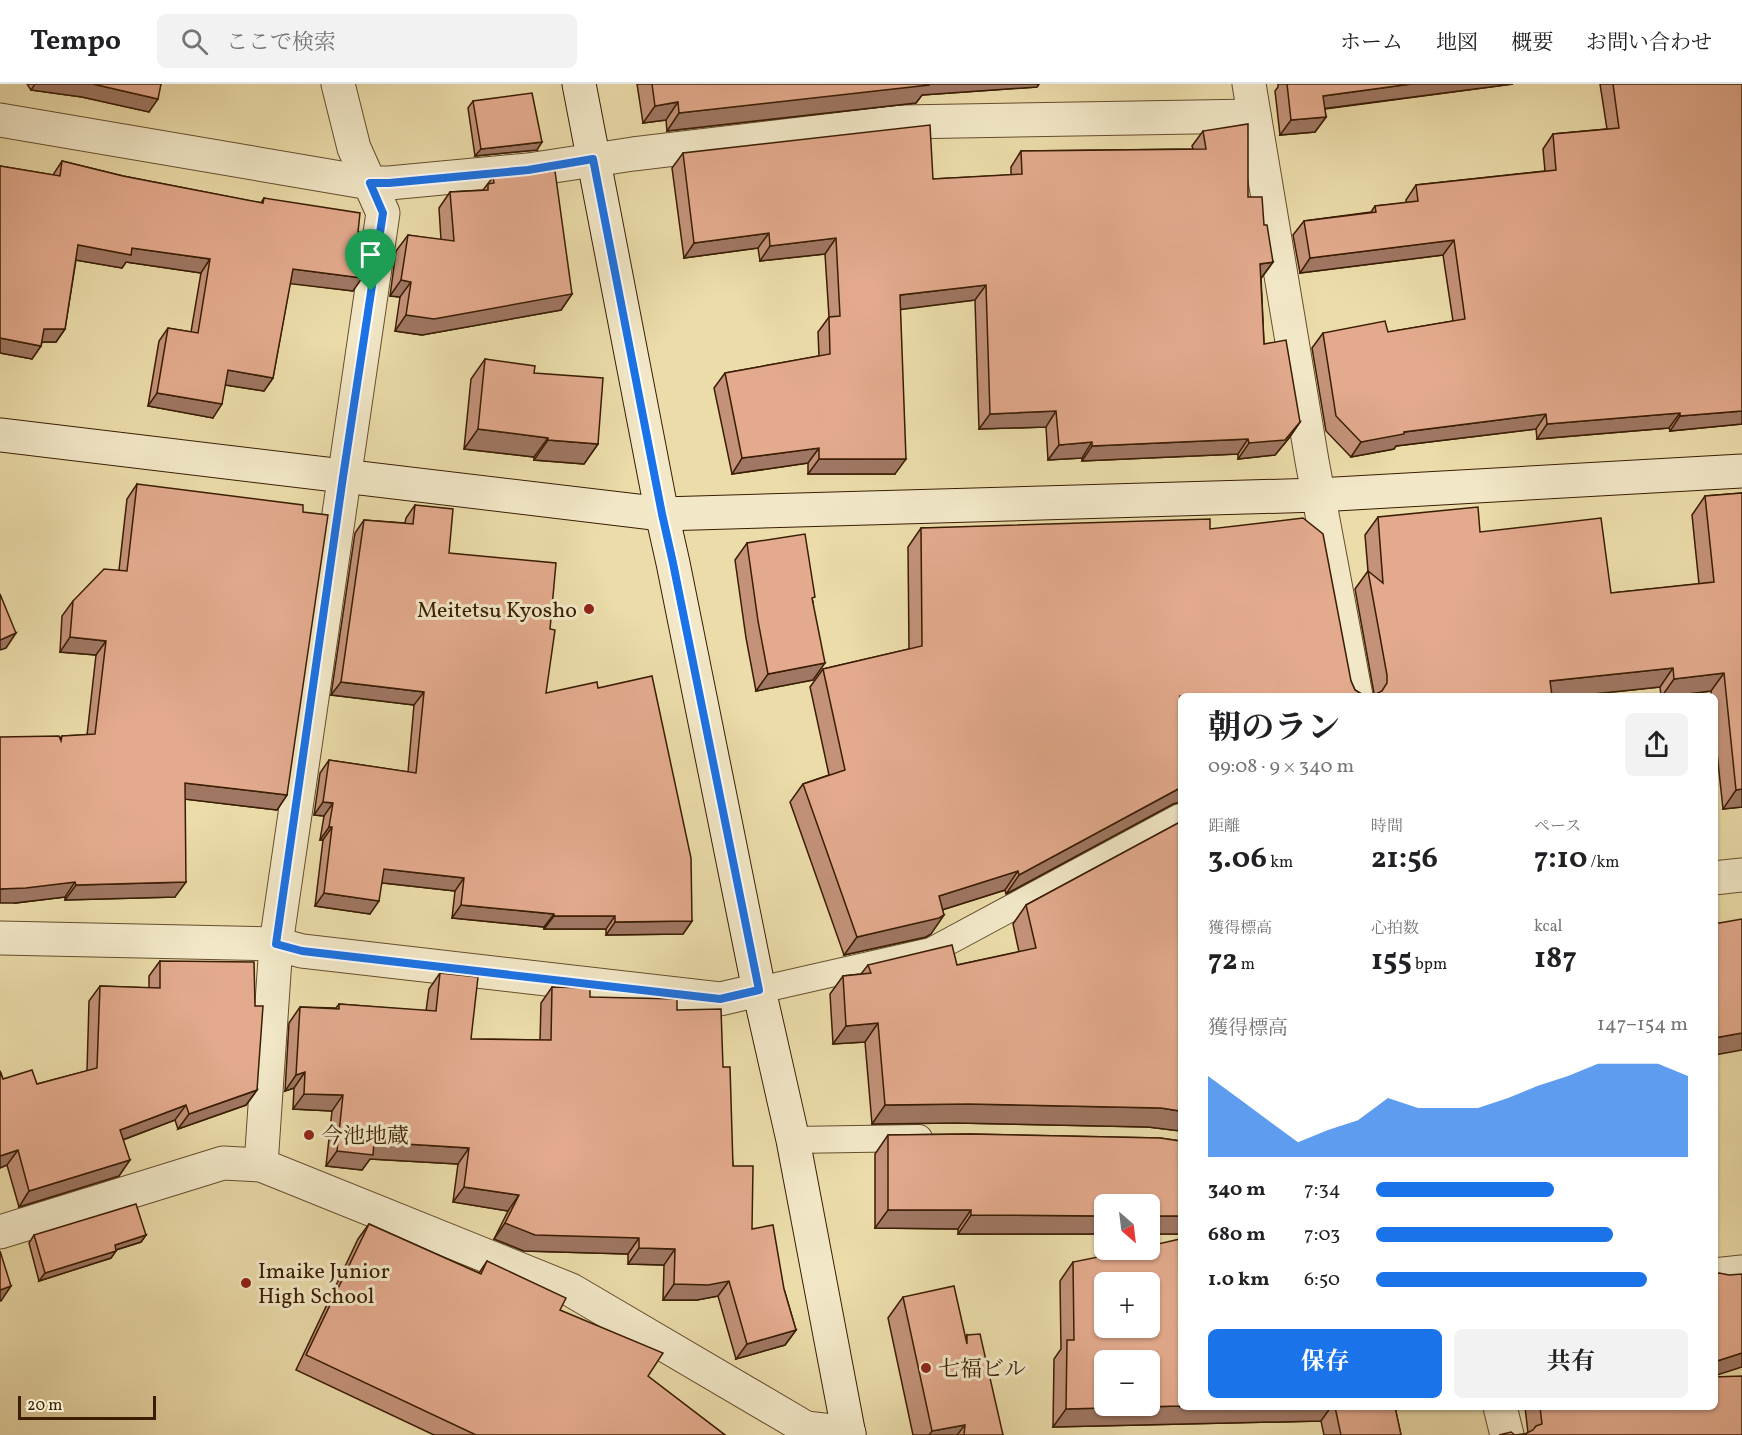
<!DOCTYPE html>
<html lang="ja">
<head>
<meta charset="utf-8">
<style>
	:root { --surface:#fff; --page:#f2f2f2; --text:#202124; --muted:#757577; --line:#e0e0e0; --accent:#1a73e8 }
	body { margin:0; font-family:Vollkorn,"Noto Serif JP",serif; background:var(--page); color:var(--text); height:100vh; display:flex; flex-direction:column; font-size:22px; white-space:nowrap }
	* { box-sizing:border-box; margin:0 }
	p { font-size:20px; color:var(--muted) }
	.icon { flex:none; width:33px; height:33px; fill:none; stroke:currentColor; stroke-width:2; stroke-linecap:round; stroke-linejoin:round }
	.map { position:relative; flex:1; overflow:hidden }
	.side { position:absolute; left:1178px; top:609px; width:540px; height:717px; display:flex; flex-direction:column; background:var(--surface); border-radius:9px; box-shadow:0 2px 4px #0004 }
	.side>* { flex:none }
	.needle { width:39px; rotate:152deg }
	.tools { position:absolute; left:1094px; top:1110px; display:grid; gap:12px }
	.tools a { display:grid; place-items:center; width:66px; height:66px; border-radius:9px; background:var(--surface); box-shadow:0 2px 4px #0004; font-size:30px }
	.scale { position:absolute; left:18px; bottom:15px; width:138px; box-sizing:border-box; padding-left:6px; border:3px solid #3a1d03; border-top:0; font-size:16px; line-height:21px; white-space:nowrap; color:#3a1d03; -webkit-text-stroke:4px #f2e8c8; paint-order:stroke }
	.pin { position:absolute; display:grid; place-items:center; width:51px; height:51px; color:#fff; margin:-62px -26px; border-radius:50% 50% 50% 0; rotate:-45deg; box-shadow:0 0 6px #0007 }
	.pin .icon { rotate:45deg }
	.round { display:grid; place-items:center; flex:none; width:63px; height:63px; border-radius:9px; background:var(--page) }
	.overview { display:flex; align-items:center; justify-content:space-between; height:102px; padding:0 30px }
	h1 { font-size:33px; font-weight:700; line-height:45px }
	.figures { display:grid; grid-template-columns:repeat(3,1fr); gap:9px; height:102px; padding:6px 30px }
	.figures div { display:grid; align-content:center }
	.figures b { font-size:30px; font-weight:700 }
	.figures small { font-size:16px; font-weight:400 }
	.figures p { font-size:16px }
	.chart { height:168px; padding:12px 30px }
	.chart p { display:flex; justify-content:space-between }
	.chart svg { width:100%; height:108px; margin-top:6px; fill:var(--accent); opacity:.7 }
	.action { display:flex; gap:12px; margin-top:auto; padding:12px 30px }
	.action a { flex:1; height:69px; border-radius:9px; background:var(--accent); color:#fff; font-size:24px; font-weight:700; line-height:69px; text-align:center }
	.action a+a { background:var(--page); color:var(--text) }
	ul { padding:0 30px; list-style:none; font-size:20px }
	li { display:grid; grid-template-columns:96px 72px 1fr; align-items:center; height:45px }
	li i { height:15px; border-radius:8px; background:var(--accent) }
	header { display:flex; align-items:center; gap:36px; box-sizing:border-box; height:84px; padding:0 30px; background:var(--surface); border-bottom:2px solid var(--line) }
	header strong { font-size:28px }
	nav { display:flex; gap:33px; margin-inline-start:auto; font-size:21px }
	.search { width:420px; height:54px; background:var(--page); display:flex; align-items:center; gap:15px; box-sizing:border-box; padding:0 21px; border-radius:9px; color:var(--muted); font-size:22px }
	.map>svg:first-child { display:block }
</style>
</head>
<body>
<header>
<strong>Tempo</strong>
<div class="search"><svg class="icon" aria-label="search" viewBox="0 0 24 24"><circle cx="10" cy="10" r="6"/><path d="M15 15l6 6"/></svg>ここで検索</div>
<nav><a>ホーム</a><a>地図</a><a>概要</a><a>お問い合わせ</a></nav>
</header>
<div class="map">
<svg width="1742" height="1351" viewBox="0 0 1742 1351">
	<rect width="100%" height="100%" fill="#ebdcaa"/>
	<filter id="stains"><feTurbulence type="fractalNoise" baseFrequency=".00333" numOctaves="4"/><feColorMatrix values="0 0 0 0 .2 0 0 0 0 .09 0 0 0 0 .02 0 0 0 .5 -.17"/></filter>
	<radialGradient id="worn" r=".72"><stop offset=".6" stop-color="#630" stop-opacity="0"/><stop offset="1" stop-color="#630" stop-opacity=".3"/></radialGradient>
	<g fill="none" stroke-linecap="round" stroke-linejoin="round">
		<defs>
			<g id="lane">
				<path d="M759 906 931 867 1180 733"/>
				<path d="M793 1056 919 1054"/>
			</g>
			<g id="street">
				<path d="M1249 0 1312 377 1356 612"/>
				<path d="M0 36 370 99H389L528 86 633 70 902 38 1254 32"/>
				<path d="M1714 794 1742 791"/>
				<path d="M0 854 276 860 302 867 720 915 759 906"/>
				<path d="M261 1081 276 860 383 129 354 64 338 0"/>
				<path d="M0 1148 223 1079 261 1081 571 1206 806 1344 849 1349"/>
				<path d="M1714 1191 1742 1188"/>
				<path d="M1500 1323 1507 1351"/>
			</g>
			<g id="secondary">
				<path d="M579 0 662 430 673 479 759 906 793 1056 849 1351"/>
				<path d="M0 351 662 430 1318 411 1742 387"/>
			</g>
		</defs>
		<use href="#lane" stroke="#664d2d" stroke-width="28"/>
		<use href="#street" stroke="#664d2d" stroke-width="35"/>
		<use href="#secondary" stroke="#3a1d03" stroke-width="35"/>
		<use href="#lane" stroke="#f2e8c8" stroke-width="26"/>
		<use href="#street" stroke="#f2e8c8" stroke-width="33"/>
		<use href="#secondary" stroke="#f2e8c8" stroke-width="33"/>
	</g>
	<g fill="#c39279" stroke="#3a1d03" stroke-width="1.5">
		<path d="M27 0H161L149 28 82 13 31 6Z"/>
		<path d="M637 0H1039L1037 3 922 11 916 19 667 47 666 36 643 39Z"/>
		<path d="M1278 0H1513L1325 25 1326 33 1315 48 1280 51 1275 7 1278 3Z"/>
		<path d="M1600 0H1742V340L1670 347 1669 344 1537 355 1536 345 1396 362 1394 365 1351 373 1326 347 1312 264 1323 249 1388 248 1453 237 1443 171 1300 189 1293 151 1304 137 1371 128 1375 122 1406 119V116L1416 101 1545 87 1543 65 1553 50 1607 45Z"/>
		<path d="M473 17 537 66 475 72 468 24Z"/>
		<path d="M1203 47 1248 113 1264 141 1273 178 1262 193H1261L1264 260 1300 338 1289 354 1275 371 1238 375V370L1082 377V374L1048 376 1046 343 979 345 975 216 900 225 895 390H808V379L732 390 714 304 725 289 819 272 818 248 829 233 825 170 760 177 758 164 684 174 672 84 683 69 933 95 1011 91V83L1021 67 1193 65 1192 62Z"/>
		<path d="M62 77 123 92 261 119 264 114 358 148 353 207 290 199 273 294 264 307 225 301 213 334 148 322 159 257 168 244 191 248 201 189 126 178 122 184 76 176 65 245 56 258H42L41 262 32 275 0 269V82L53 91Z"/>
		<path d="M493 93 572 210 561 226 422 251 395 247 400 213 390 212 396 167 408 151 441 156 439 124 450 108 483 106Z"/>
		<path d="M485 275 534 289 598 360 584 380 534 376V373L464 365 471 295Z"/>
		<path d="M137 400 287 711 277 726 185 715 175 813 65 816V813L15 819 60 654 62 652 87 651 96 571 60 568 62 532 73 517 119 486 127 415Z"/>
		<path d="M1742 409V723L1723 725 1714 641V612H1711V607L1672 612H1661L1660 603 1574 612H1180V718L1173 720 1006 810 1005 806 942 826 931 850 926 853 844 871 790 718 803 700 829 691 810 603 823 585 909 565 908 463 921 444 1210 445 1351 597 1355 606 1363 611 1372 612 1374 611V609L1355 505 1368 487 1365 451 1378 433 1480 448 1611 509 1699 500 1692 431 1705 412Z"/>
		<path d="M415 421 449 469 550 545 546 609 598 604 692 837 683 850 606 851V845H544V843L452 834 455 807 382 799 370 830 315 822 323 756H320L324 732 314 731 320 689 329 676 408 688 414 621 331 611 355 449 364 436 405 439 406 434Z"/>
		<path d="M747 459 813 517V596L756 607 746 554 735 476Z"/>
		<path d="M1180 738V1047L1148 1043 956 1039 872 1040 865 958 833 960 830 910 843 892 861 890 868 881H957L1019 868 1013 840 1026 821Z"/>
		<path d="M160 877 255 922 257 1006 246 1021 178 1045 175 1036 123 1056 119 1092 19 1123 7 1081 0 1084V987L3 995 37 1000 87 987 89 917 100 902 149 904V892Z"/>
		<path d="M440 889 471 955 540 956 541 919 552 903 590 913 677 926 723 983 733 1082 752 1145 784 1205 796 1246 785 1261 736 1275 718 1212 697 1216H663L664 1181 628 1180V1170L524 1167 494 1155 508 1127 453 1118 458 1080 370 1075 362 1086 326 1082 332 1027 293 1025 294 1004 285 1007 289 939 300 923 336 924 339 920 426 927 429 905Z"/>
		<path d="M969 1050 1160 1054 1180 1057V1150H1149V1120H1104V1150H958V1145L875 1144V1070L888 1051Z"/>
		<path d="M369 1140 479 1189 487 1177 560 1226 725 1351H434L296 1286 358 1155Z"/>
		<path d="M34 1151H146L141 1158 116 1166 111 1174 39 1197 29 1159Z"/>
		<path d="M1073 1178 1180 1323H1395L1401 1351H1324L1321 1337 1053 1343 1054 1275 1061 1265 1060 1197Z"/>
		<path d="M903 1213 965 1254 967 1251 1003 1351H913L888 1234Z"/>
		<path d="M1525 1323H1714L1742 1351H1515L1525 1350 1528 1349Z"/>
	</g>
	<g fill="#9f7763" stroke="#3a1d03" stroke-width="1.5">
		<path d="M35 0H93L158 15 149 28 82 13 31 6Z"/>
		<path d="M924 0H1039L1037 3 922 11 916 19 667 47 679 29Z"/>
		<path d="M1411 0H1513L1313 26 1323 12Z"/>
		<path d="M678 18 666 36 643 39 655 22Z"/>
		<path d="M1326 33 1315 48 1280 51 1291 36Z"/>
		<path d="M542 58 537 66 475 72 481 65Z"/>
		<path d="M769 149 758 164 684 174 694 159Z"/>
		<path d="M836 154 825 170 760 177 770 162Z"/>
		<path d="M1454 156 1443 171 1300 189 1310 174Z"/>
		<path d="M78 161 132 164 210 175 201 189 126 178 122 184 69 175Z"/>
		<path d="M1273 178 1262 193 1250 195 1260 180Z"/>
		<path d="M293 185 362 194 353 207 284 199Z"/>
		<path d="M401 196 411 198 400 213 390 212Z"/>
		<path d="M986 201 975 216 889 227 900 211Z"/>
		<path d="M572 210 561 226 422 251 395 247 406 231Z"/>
		<path d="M44 245H65L56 258H35Z"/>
		<path d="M0 254 41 262 32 275 0 269Z"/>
		<path d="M228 286 273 294 264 307 219 300Z"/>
		<path d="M157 309 222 320 213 334 148 322Z"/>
		<path d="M1056 327 1046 343 979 345 990 330Z"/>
		<path d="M1742 327V340L1670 347 1680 332Z"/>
		<path d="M1680 329 1669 344 1537 355 1547 340Z"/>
		<path d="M1546 330 1536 345 1396 362 1394 365 1351 373 1361 358 1404 348Z"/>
		<path d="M1300 338 1289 354 1275 371 1238 375 1249 359Z"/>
		<path d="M478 345 548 354 534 373 464 365Z"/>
		<path d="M1248 355 1238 370 1082 377 1092 362Z"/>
		<path d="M548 356 598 360 584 380 534 376Z"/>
		<path d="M1092 358 1082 374 1048 376 1059 361Z"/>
		<path d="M819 364 808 379 732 390 742 374Z"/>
		<path d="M819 375H906L895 390H808Z"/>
		<path d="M16 549 6 564 0 566V556Z"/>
		<path d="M70 553 106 557 96 571 60 568Z"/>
		<path d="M825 579 813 596 756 607 768 590Z"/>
		<path d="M1673 584 1660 603 1574 612H1539L1550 597Z"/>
		<path d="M1724 589 1711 607 1672 612H1662L1674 595Z"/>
		<path d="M341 598 424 608 414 621 331 611Z"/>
		<path d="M185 699 287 711 277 726 175 714Z"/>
		<path d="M1180 704V718L1173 720 1006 810 1019 791Z"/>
		<path d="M1742 705V723L1723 725 1736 706Z"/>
		<path d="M323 718 333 719 324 732 314 731Z"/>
		<path d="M329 743H332L323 756H320Z"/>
		<path d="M384 785 464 794 455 807 374 798Z"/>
		<path d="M1018 787 1005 806 926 831 939 812Z"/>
		<path d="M75 798 65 813 15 819H0V805Z"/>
		<path d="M186 798 175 813 65 816 76 801Z"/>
		<path d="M324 809 379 817 370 830 315 822Z"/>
		<path d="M461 821 554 830 544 843 452 834Z"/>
		<path d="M944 831 931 850 926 853 844 871 857 853Z"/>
		<path d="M554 832H615L606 845H544Z"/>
		<path d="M692 837 683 850 606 851 615 838Z"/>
		<path d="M878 939 865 958 833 960 846 942Z"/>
		<path d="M1742 949V966L1714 971V954Z"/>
		<path d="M305 988 294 1004 285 1007 296 991Z"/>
		<path d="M257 1006 246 1021 178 1045 189 1030Z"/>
		<path d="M304 1010 343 1011 332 1027 293 1025Z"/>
		<path d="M969 1020 1161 1024 1180 1027V1047L1148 1043 956 1039 872 1040 885 1021Z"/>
		<path d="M186 1021 175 1036 109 1061 120 1046Z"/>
		<path d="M374 1058 469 1064 458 1080 370 1075 362 1086 326 1082 337 1067Z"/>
		<path d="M18 1066 7 1081 0 1084V1072Z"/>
		<path d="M130 1076 119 1092 19 1123 29 1107Z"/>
		<path d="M464 1103 519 1111 508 1127 453 1118Z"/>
		<path d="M888 1126H971L958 1145 875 1144Z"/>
		<path d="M971 1131 1104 1132V1150H958Z"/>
		<rect x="1149" y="1132" width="31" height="18"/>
		<path d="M505 1139 639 1154 628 1170 524 1167 494 1155Z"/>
		<path d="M146 1151 141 1158 109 1168 115 1161Z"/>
		<path d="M639 1164 675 1165 664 1181 628 1180Z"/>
		<path d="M116 1167 111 1174 39 1197 45 1189Z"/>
		<path d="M729 1197 718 1212 697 1216H663L674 1200Z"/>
		<path d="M11 1202 1 1217H0V1206Z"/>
		<path d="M796 1246 785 1261 736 1275 747 1260Z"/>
		<path d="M1742 1269V1283L1714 1292V1278Z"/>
		<path d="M1180 1322V1323H1331L1321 1337 1053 1343 1066 1325Z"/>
		<path d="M965 1341 957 1351H929L932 1347Z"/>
	</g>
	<g fill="#e3aa8d" stroke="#3a1d03" stroke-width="1.5" fill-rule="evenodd">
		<path d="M93 0H161L158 15Z"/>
		<path d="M652 0H929V1L679 29 678 18 655 22Z"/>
		<path d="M1287 0H1411L1323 12 1326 33 1291 36Z"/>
		<path d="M1613 0H1742V327L1680 332V329L1547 340 1546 330 1404 348V350L1361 358 1336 332 1323 249 1385 237 1388 248 1465 235 1454 156 1310 174 1304 137 1376 128 1375 122 1418 117 1416 101 1556 86 1553 50 1619 44Z"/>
		<path d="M532 9 542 58 481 65 473 17Z"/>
		<path d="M1248 40V113H1262L1264 141H1267L1273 178 1260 180 1264 260 1286 256 1300 338 1285 356 1249 359 1248 355 1092 362V358L1059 361 1056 327 990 330 986 201 900 211 906 375H819V364L742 374 725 289 830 270 829 233 840 232 836 154 770 162 769 149 694 159 683 69 930 41 933 95 1022 90 1021 67 1206 65 1203 47Z"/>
		<path d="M62 77 123 92 263 119 264 114 360 129 358 148 368 149 362 194 293 185 273 294 228 286 222 320 157 309 168 244 198 249 210 175 132 164 131 171 78 161 65 245H44L41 262 0 254V82L60 92Z"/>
		<path d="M555 87 572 210 434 235 406 231 411 198 401 196 408 151 454 157 450 108 488 106V100L494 99 493 93Z"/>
		<path d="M485 275 535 282 534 289 603 294 598 360 548 356V354L478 345Z"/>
		<path d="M137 400 303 421V428L328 431 287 711 185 699 186 798 76 801 75 798 26 804 0 805V653L59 652 61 657 62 652 95 650 106 557 70 553 73 517 104 485 127 487Z"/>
		<path d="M1742 409V705L1736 706 1724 589 1674 595 1673 584 1550 597 1552 612H1180V704L1019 791 1018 787 939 812 944 831 939 834 857 853 803 700 845 686 823 585 922 562 921 444 1210 435V445L1303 434 1323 450 1351 597 1355 606 1363 611 1372 612 1382 607 1387 599V591L1368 487 1383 499 1378 433 1478 423 1480 448 1601 434 1611 509 1714 498 1705 412Z"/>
		<path d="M415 421 453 425 449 469 556 479 550 545 555 546 546 609 597 598 598 604 652 592 691 774 692 837 615 838V832H554V830L461 821 464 794 384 785 379 817 324 809 332 743H329L333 719 323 718 329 676 416 689 424 608 341 598 364 436 413 440Z"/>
		<path d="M805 450 815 513 812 514 825 579 768 590 758 537 747 459Z"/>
		<path d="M0 510 16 549 0 556Z"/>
		<path d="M1180 738V1027L1161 1024 969 1020 885 1021 878 939 846 942 843 892 871 889 868 881 952 861 957 881 1036 864 1026 821Z"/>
		<path d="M1742 835V949L1714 954V840Z"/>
		<path d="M160 877 254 878 255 922H263L257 1006 189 1030 186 1021 120 1046 130 1076 29 1107 18 1066 0 1072V987L3 995 32 986 37 1000 97 984 100 902 160 904Z"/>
		<path d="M440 889 478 893 471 955 551 956 552 903 590 904V913L677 915V926L721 925 723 983H730L733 1082H753L752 1145 773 1141 784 1205 796 1246 747 1260 729 1197 708 1201 674 1200 675 1165 639 1164V1154L535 1151 505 1139 519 1111 464 1103 469 1064 374 1058 373 1071 337 1067 343 1011 304 1010 305 988 296 991 300 923 339 925V920L436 927Z"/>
		<path d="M969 1050 1160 1054 1180 1057V1132H1149V1120H1104V1132L971 1131V1126H888V1051Z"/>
		<path d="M136 1120 146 1151 115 1161 116 1167 45 1189 34 1151Z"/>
		<path d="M369 1140 481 1190 487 1177 566 1214 560 1226 663 1269 648 1292 725 1351H476L306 1271Z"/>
		<path d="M1180 1155V1322L1066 1325 1067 1256H1074L1073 1178 1133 1166H1149V1162ZM1104 1198H1149V1244H1104ZM1104 1276H1149V1322H1104Z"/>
		<path d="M0 1167 11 1202 0 1206Z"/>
		<path d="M1719 1189 1729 1191 1742 1190V1269L1714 1278V1190Z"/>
		<path d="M954 1202 967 1260V1251L980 1250 1003 1351H964L965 1341 932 1347 903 1213Z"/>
		<path d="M1742 1292V1351H1499L1511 1348 1515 1351 1525 1350 1533 1346 1536 1342 1542 1340 1540 1323H1714V1293Z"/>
		<path d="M1335 1323H1395L1401 1351H1341Z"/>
	</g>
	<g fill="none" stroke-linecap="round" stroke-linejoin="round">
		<defs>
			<path id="route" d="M593 75 662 430 673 479 759 906 720 915 302 867 276 860 343 393 383 129 370 99H389L528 86Z"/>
		</defs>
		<use href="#route" stroke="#fff" stroke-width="12"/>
		<use href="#route" stroke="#1a73e8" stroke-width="8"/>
	</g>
	<g fill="#8f2418" stroke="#f2e8c8" stroke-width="2">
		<circle cx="589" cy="525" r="6"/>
		<circle cx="309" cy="1051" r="6"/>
		<circle cx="246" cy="1199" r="6"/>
		<circle cx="926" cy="1284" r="6"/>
	</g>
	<g text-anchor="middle" stroke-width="6" stroke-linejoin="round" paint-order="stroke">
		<g font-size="22" fill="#3a1d03" stroke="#f2e8c8" text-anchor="start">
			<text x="577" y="533" text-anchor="end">Meitetsu Kyosho</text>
			<text x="321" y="1059">今池地蔵</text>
			<text x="258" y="1194">Imaike Junior<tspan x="258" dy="25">High School</tspan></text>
			<text x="938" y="1292">七福ビル</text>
		</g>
	</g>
	<rect width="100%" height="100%" filter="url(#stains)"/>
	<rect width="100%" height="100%" fill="url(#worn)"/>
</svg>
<div class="tools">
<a><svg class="needle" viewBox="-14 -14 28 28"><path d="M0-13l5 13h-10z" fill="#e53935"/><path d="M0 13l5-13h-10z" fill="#757577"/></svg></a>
<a>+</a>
<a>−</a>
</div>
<div class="scale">20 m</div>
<div class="pin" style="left:371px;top:207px;background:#1e9e55"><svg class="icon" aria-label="arrive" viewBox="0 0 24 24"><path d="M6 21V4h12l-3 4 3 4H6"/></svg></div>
<section class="side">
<div class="overview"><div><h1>朝のラン</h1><p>09:08 · 9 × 340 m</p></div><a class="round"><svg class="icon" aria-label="share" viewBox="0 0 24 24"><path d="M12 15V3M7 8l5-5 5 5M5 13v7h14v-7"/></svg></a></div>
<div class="figures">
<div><p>距離</p><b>3.06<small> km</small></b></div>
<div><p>時間</p><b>21:56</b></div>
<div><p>ペース</p><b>7:10<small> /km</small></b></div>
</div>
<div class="figures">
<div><p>獲得標高</p><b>72<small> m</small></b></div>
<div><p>心拍数</p><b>155<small> bpm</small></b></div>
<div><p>kcal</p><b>187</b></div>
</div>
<div class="chart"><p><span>獲得標高</span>147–154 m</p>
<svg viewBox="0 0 160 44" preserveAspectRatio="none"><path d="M0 44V11L10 20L20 29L30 38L40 33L50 29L60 20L70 24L80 24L90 24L100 20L110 15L120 11L130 6L140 6L150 6L160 11V44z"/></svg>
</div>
<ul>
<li><b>340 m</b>7:34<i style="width:57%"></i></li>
<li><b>680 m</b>7:03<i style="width:76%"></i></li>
<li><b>1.0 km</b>6:50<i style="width:87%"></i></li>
</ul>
<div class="action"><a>保存</a><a>共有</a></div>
</section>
</div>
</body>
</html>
